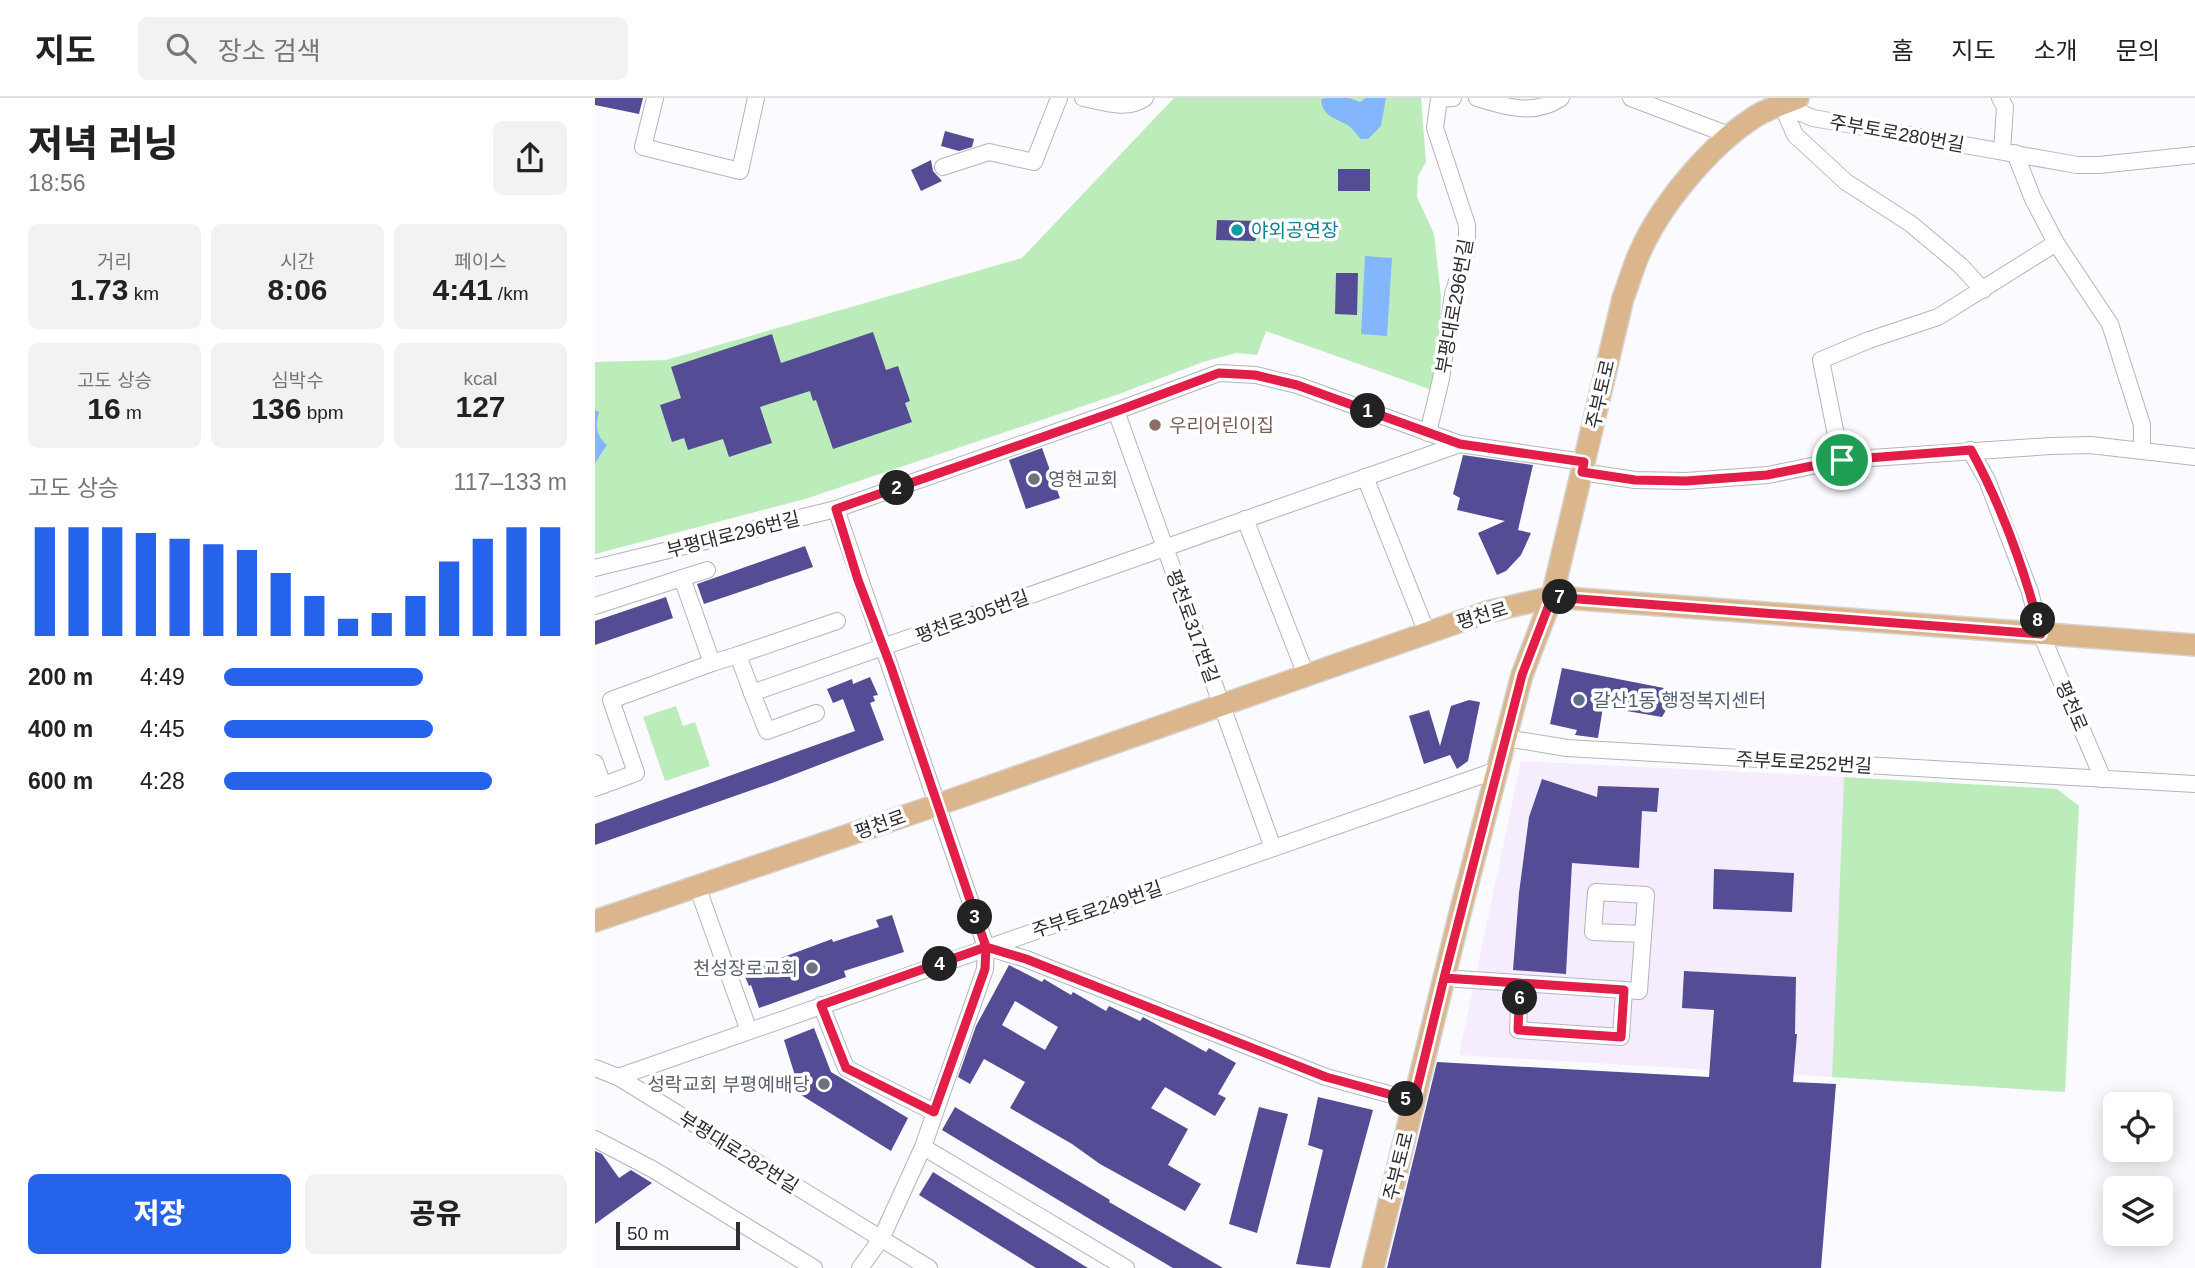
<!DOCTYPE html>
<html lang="ko">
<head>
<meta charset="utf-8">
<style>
	:root { --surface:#fff; --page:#f2f2f2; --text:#222; --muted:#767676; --line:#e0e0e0; --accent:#2563eb }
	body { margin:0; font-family:Helvetica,"Noto Sans KR",sans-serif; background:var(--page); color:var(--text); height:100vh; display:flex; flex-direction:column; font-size:26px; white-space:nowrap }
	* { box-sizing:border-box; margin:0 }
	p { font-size:23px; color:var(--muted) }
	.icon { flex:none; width:38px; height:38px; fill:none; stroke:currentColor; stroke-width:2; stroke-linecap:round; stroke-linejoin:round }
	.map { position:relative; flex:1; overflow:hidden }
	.details { display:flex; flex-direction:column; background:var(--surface); width:595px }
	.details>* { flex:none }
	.buttons { position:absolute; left:1508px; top:994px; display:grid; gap:14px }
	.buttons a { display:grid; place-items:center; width:70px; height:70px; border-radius:10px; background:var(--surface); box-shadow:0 4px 18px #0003; font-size:35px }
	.scale { position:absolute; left:21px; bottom:18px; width:124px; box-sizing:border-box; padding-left:7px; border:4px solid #2e2e32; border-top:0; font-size:19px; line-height:24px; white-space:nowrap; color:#2e2e32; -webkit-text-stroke:5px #fff; paint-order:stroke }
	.pin { position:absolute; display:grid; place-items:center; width:60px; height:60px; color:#fff; margin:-30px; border:4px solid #fff; border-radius:50%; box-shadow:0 2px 7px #0007 }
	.km { position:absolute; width:35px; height:35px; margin:-18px; border-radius:50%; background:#222; color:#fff; font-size:19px; line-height:35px; text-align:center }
	.round { display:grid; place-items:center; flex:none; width:74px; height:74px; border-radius:10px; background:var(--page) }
	.head { display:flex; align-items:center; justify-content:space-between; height:119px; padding:0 28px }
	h1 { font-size:38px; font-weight:800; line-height:52px }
	.stats { display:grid; grid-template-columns:repeat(3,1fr); gap:10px; height:119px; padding:7px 28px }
	.stats div { display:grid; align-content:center; border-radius:10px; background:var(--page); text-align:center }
	.stats b { font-size:30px; font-weight:800 }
	.stats small { font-size:19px; font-weight:400 }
	.stats p { font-size:19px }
	.chart { height:196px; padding:14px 28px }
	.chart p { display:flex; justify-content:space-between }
	.chart svg { width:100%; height:126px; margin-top:7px; stroke:var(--accent); stroke-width:6 }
	.cta { display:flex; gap:14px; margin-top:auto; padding:14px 28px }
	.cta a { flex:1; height:80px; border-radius:10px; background:var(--accent); color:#fff; font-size:28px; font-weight:800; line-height:80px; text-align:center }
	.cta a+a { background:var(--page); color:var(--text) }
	ul { padding:0 28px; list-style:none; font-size:23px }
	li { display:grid; grid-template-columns:112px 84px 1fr; align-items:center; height:52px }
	li i { height:18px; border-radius:9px; background:var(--accent) }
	header { display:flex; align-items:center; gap:42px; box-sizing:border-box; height:98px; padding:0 35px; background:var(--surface); border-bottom:2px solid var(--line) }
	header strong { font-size:33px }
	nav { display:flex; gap:38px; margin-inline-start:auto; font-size:24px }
	.search { width:490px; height:63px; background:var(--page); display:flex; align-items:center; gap:18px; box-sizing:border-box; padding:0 24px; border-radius:10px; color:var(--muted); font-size:26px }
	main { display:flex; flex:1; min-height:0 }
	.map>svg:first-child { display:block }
</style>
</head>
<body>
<header>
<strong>지도</strong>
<div class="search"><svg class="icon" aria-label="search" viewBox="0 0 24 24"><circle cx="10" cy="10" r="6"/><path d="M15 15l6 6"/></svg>장소 검색</div>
<nav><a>홈</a><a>지도</a><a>소개</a><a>문의</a></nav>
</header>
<main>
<section class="details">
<div class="head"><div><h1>저녁 러닝</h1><p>18:56</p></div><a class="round"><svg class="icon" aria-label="share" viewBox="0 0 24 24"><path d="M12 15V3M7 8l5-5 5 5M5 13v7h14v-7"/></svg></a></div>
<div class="stats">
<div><p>거리</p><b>1.73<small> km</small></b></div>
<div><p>시간</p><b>8:06</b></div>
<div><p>페이스</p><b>4:41<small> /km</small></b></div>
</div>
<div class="stats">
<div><p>고도 상승</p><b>16<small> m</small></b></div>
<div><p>심박수</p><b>136<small> bpm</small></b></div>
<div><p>kcal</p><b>127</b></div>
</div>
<div class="chart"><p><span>고도 상승</span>117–133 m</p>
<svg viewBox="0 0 160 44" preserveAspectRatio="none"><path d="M5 44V6M15 44V6M25 44V6M35 44V8M45 44V10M55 44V12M65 44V14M75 44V22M85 44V30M95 44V38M105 44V36M115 44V30M125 44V18M135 44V10M145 44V6M155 44V6"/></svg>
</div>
<ul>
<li><b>200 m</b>4:49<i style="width:58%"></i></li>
<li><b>400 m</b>4:45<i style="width:61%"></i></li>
<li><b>600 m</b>4:28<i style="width:78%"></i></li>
</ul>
<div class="cta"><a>저장</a><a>공유</a></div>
</section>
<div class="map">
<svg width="1600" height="1170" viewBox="0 0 1600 1170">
	<rect width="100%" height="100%" fill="#fafaff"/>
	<path fill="#f5edfd" d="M926 663 1249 679 1237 979 864 957Z"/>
	<g fill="#bdecbb">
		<path d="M579 0H826L831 64 823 78 822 99 839 136 846 198 845 232 837 292 671 233 662 257 641 255 608 264 524 296 210 401 0 456V264L71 262 427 160Z"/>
		<path d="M81 608 88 628 100 624 115 668 70 683 48 619Z"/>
		<path d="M1249 679 1462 691 1484 708 1470 994 1237 979Z"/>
	</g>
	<g fill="#83b6fd">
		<path d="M729 0H754L765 4 771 0H791L786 28 773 41H766C761 37 759 32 754 28 742 20 728 20 726 2Z"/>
		<path d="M770 158 797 160 792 238 766 236Z"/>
		<path d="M0 312 4 314C0 328 1 338 12 347L0 365Z"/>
	</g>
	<g fill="#544c95" fill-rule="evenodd">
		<path d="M0 0H48L44 16 0 7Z"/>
		<path d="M350 33 379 41 377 49 364 53 346 48Z"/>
		<path d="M336 62 338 73 347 83 326 93 316 72Z"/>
		<rect x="743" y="71" width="32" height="22"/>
		<path d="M622 122 663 123 662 138 660 143 621 142Z"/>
		<path d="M741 175H763L762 217 740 216Z"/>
		<path d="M278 234 291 272 303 268 315 303 310 305 317 324 238 351 221 302 218 303 215 293 165 309 177 345 134 359 128 341 93 352 89 340 77 344 65 307 86 300 76 269 177 236 186 265Z"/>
		<path d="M447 350 465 400 431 411 414 362Z"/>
		<path d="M868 357 938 367 923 432 936 435 926 457 911 473 902 477 883 435 910 423 862 412 865 400 858 396Z"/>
		<path d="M210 448 218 469 109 506 102 486Z"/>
		<path d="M71 499 78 520 0 547V523Z"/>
		<path d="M967 570 1084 593 1081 611 1071 612 1067 619 1008 609 1003 640 980 637 982 632 955 626Z"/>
		<path d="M275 579 283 597 278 598 280 603 275 605 289 642 177 685 0 747V726L260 633 248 601 238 605 232 591 257 581 258 586Z"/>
		<path d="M874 602 885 604 873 663 862 671 855 657 829 666 814 618 834 612 845 648 856 608Z"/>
		<path d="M947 681 1002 699 1003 688 1064 690 1062 714 1047 713 1044 770 977 765 971 876 918 872 924 795 934 719Z"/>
		<path d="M1119 771 1199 775 1197 814 1118 811Z"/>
		<path d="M297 817 309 854 249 873 251 879 164 910 156 887 154 888 148 874 237 841 238 844 284 829 281 822Z"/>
		<path d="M414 867 447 884 449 881 476 897 478 894 511 913 514 908 545 923 548 919 611 954 614 950 641 965 623 996 631 1000 620 1018 570 989 556 1010 593 1031 573 1067 606 1086 590 1113 505 1066 477 1046 415 1010 430 984 389 961 375 986 363 979 381 928ZM420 903 463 929 450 952 407 927Z"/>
		<path d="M1089 873 1201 879 1200 936H1202L1198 984 1241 986 1226 1170H792L842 964 1114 979 1119 912 1087 910Z"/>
		<path d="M219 930 236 974 313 1020 296 1053 206 997 189 942Z"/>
		<path d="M723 999 778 1012 735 1170 701 1166 728 1052 713 1047Z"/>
		<path d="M360 1009 515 1102 514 1104 628 1170H578L503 1126 347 1032Z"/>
		<path d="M664 1009 693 1016 662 1135 634 1126Z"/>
		<path d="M0 1053 7 1056 24 1080 36 1072 57 1085 0 1126Z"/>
		<path d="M338 1074 493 1170H441L324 1097Z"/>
	</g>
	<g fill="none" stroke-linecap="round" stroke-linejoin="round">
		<defs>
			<g id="minor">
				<path d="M60 0 48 49 145 73 161 0"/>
				<path d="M488 0C509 4 531 13 550 0"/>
				<path d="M882 0C910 9 940 18 966 0"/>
				<path d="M1036 0 1134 37"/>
				<path d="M1405 0 1410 9 1407 53"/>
				<path d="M1187 7 1218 20 1482 67H1504L1600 57"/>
				<path d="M1187 7 1200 37 1251 84 1316 126 1366 168 1388 192"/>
				<path d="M1420 55 1438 101 1461 145 1515 226 1547 327V353"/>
				<path d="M348 69 394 54 439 64 464 0"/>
				<path d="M521 313 678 750"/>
				<path d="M833 335 846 281 858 196 872 152V127L840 30 844 1 858 0"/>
				<path d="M1375 352 1392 382 1435 494 1446 536 1508 681"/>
				<path d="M1246 362 1226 262 1274 242 1343 219 1461 145"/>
				<path d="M987 374 1040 382 1091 383 1173 377 1246 362 1456 348 1495 347 1600 359"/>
				<path d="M770 379 832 535"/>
				<path d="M241 411 391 849 390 871 328 1049 286 1141 265 1170"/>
				<path d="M650 421 711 577"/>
				<path d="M0 470 241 411 521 313 624 275 661 277 702 287 865 346 989 364"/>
				<path d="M112 472 87 480 117 565 143 557"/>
				<path d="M0 508 87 480"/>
				<path d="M242 523 143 557 157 595 865 346"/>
				<path d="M157 595 172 633 221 615"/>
				<path d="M911 640 972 650 1600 686"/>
				<path d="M0 665 8 687"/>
				<path d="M0 690 41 675 16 602 117 565"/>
				<path d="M102 788 154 933"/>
				<path d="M391 849 431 861 731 979 819 1003"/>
				<path d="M849 880 1044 893 1051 797 1001 794 998 834 1048 836"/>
				<path d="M925 885 923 932 1026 939 1029 892"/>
				<path d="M226 907 251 970 339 1014"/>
				<path d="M0 970 23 979 334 1170"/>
				<path d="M23 979 902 672"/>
				<path d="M0 1041 59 1072 219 1170"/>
				<path d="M328 1049 531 1170"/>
			</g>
			<g id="major">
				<path d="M0 823 342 707 892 514 957 499 1600 547"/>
				<path d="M778 1170 865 815 927 577 957 499 1028 200C1034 185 1038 169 1045 154 1066 106 1115 48 1158 20 1171 11 1188 6 1203 0"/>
			</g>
		</defs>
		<use href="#minor" stroke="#b4b4be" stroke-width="18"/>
		<use href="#major" stroke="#d5d5d6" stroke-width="24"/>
		<use href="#minor" stroke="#fff" stroke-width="16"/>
		<use href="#major" stroke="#dbb58c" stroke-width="21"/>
	</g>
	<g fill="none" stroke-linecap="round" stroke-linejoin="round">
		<defs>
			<path id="route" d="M1247 362 1172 377 1091 383 1040 382 987 374 989 364 865 346 702 287 660 277 624 275 522 313 241 411 263 482 296 569 391 849 390 871 339 1014 251 970 226 907 391 849 431 861 731 979 819 1003 849 880 1029 892 1026 939 923 932 925 885 849 880 927 577 957 499 1446 536C1430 473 1407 409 1376 352L1247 362"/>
		</defs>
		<use href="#route" stroke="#fff" stroke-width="14"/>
		<use href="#route" stroke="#e11d48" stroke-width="9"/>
	</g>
	<circle fill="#0f9aa8" stroke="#fff" stroke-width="2.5" cx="642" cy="132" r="7"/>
	<circle fill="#8d6e63" stroke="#fff" stroke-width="2.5" cx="560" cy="327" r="7"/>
	<g fill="#6b7280" stroke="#fff" stroke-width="2.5">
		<circle cx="439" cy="381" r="7"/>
		<circle cx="217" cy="870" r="7"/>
		<circle cx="229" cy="986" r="7"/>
	</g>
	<circle fill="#5c6f8a" stroke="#fff" stroke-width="2.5" cx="984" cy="602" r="7"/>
	<g text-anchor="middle" stroke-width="7" stroke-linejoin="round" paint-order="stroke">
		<g font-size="19" fill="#2e2e32" stroke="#fff">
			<text transform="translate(1302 35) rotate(10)" y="7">주부토로280번길</text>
			<text transform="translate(859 208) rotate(-80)" y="7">부평대로296번길</text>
			<text transform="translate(1005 296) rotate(-77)" y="7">주부토로</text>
			<text transform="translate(138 436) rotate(-14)" y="7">부평대로296번길</text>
			<text transform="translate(887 517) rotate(-17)" y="7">평천로</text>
			<text transform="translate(377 518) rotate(-20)" y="7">평천로305번길</text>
			<text transform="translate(598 528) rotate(70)" y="7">평천로317번길</text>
			<text transform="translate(1477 608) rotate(67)" y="7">평천로</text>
			<text transform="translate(1209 664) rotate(3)" y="7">주부토로252번길</text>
			<text transform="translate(285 726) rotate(-19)" y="7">평천로</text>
			<text transform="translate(502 811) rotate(-19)" y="7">주부토로249번길</text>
			<text transform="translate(144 1054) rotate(32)" y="7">부평대로282번길</text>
			<text transform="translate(803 1068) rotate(-76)" y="7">주부토로</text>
		</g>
		<g font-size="19" fill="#0d838f" stroke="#fff" text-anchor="start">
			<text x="656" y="139">야외공연장</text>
		</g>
		<g font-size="19" fill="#785e54" stroke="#fff" text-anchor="start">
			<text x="574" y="334">우리어린이집</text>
		</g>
		<g font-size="19" fill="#5b616d" stroke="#fff" text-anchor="end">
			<text x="453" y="388" text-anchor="start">영현교회</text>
			<text x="203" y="877">천성장로교회</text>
			<text x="215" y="993">성락교회 부평예배당</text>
		</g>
		<g font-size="19" fill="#4e5e75" stroke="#fff" text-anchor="start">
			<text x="998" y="609">갈산1동 행정복지센터</text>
		</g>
	</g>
</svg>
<div class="buttons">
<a><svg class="icon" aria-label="locate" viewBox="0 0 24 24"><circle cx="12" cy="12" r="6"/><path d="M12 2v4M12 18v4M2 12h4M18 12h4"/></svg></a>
<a><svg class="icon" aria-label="layers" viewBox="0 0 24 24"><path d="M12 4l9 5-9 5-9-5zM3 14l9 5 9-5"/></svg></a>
</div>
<div class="scale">50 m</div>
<div class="pin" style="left:1247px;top:362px;background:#1e9e55"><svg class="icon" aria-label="arrive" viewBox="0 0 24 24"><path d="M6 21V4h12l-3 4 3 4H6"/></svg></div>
<b class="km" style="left:773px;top:313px">1</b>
<b class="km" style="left:302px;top:390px">2</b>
<b class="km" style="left:380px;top:819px">3</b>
<b class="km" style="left:345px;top:866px">4</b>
<b class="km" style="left:811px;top:1001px">5</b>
<b class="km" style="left:925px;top:900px">6</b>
<b class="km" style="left:965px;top:499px">7</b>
<b class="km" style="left:1443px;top:522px">8</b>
</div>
</main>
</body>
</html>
